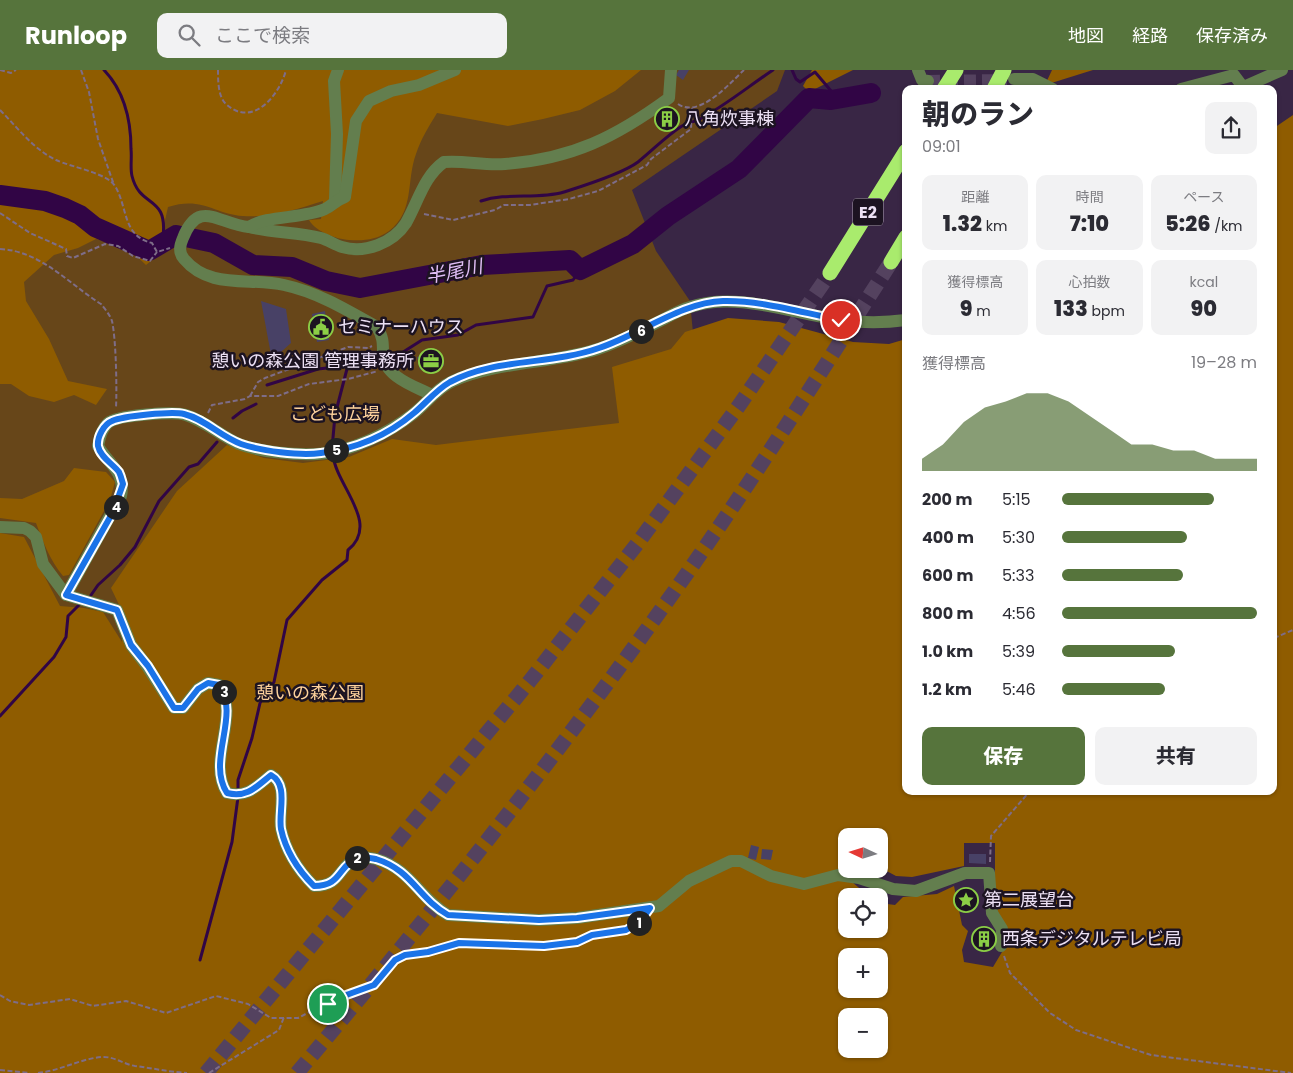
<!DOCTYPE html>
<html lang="ja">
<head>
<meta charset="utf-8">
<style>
	:root { --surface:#fff; --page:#f2f2f3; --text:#2b2b33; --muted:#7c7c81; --accent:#56743c }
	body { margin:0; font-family:Poppins,"Noto Sans JP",sans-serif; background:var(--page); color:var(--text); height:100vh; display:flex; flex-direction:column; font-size:19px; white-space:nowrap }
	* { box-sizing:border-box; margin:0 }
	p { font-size:16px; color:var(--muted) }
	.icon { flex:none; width:28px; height:28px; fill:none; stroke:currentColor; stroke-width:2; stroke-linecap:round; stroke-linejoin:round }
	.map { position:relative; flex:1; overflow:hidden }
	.side { position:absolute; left:902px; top:15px; width:375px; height:710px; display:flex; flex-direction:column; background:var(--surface); border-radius:10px; box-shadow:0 1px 4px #0004 }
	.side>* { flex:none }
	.needle { width:32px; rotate:274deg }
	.controls { position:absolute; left:838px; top:758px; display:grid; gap:10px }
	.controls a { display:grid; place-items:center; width:50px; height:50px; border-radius:10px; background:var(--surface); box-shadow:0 1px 4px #0004; font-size:25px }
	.pin { position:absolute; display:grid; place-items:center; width:42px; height:42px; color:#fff; margin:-21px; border:2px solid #fff; border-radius:50%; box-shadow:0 1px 5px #0007 }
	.km { position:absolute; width:25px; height:25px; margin:-12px; border-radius:50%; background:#222; color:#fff; font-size:14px; line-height:25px; text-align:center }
	.round { display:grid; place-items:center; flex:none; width:52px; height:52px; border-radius:10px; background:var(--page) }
	.headline { display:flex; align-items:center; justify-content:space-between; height:85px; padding:0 20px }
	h1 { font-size:28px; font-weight:800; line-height:38px }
	.stats { display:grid; grid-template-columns:repeat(3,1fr); gap:8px; height:85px; padding:5px 20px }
	.stats div { display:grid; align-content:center; border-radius:10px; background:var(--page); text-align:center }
	.stats b { font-size:21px; font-weight:800 }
	.stats small { font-size:14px; font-weight:400 }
	.stats p { font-size:14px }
	.chart { height:140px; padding:10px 20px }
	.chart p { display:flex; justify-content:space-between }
	.chart svg { width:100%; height:90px; margin-top:5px; fill:var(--accent); opacity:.7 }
	.cta { display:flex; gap:10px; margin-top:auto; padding:10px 20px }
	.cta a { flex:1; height:58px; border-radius:10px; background:var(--accent); color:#fff; font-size:20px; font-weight:800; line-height:58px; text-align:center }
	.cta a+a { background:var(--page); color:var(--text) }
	ul { padding:0 20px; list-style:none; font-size:16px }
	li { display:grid; grid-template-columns:80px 60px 1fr; align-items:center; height:38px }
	li i { height:12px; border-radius:6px; background:var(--accent) }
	header { display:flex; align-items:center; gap:30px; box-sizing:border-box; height:70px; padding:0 25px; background:var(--accent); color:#fff }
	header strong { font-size:24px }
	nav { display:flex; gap:28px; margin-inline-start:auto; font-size:18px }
	.search { width:350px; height:45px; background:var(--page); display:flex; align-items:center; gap:12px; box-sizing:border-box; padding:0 18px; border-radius:10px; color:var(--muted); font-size:19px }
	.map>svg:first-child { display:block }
</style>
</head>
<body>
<header>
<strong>Runloop</strong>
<div class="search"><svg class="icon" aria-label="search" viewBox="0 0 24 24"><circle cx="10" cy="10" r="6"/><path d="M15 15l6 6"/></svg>ここで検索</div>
<nav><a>地図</a><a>経路</a><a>保存済み</a></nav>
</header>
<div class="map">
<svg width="1293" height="1003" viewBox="0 0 1293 1003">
	<rect width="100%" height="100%" fill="#392645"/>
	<path fill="#674619" d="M0 0H785L777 21 632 120 656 181 690 231 693 263 685 302 0 1003Z"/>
	<g fill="#8f5c00" fill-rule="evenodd">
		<path d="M0 0H641L615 21 580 40 543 49 508 56 437 43C429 56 421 69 416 84 406 111 415 141 389 161 376 170 364 171 349 170 336 169 316 162 309 150L321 149 323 131C298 139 270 148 243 146 214 144 202 126 168 137L157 186 146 195 127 177 96 169 78 178 54 185 24 212 26 231 49 269 68 311 107 319 96 335 74 325 54 332 29 326 11 314H0Z"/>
		<path d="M812 0H853L809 22 803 16Z"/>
		<path d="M1052 0H1093L1045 15Z"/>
		<path d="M1293 45V1003H0V463L24 467 60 536 84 538 103 542 122 572 124 545 111 518 177 421 227 375 264 388 303 393 349 387 392 369 436 375 619 353 612 297 671 279 685 262 728 248 779 252 853 272 889 274 906 269V721H1274V58ZM846 766H879V797L896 806 912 807 964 796V773H995V843L1005 877 993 897 964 892 962 880 968 861 962 855 954 816 937 824 903 827 895 835 880 833 879 824 864 822 852 812 867 799H846ZM846 826H879V859H846ZM846 886H879V919H846ZM846 946H879V979H846Z"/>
		<path d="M74 398 106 402 115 412 110 430 69 505 63 506C50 490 43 472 36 453L0 448V428L22 429 64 411Z"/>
	</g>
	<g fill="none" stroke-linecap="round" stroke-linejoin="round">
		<g stroke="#310545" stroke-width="3">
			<path d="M104 0C124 21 131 51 131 79 132 88 130 98 132 106 140 139 168 124 163 167L168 168"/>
			<path d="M792 0 796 9 800 12 815 2 832 22 843 28"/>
			<path d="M481 131C508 122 537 130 564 122 583 116 622 104 638 92 653 80 666 66 682 56 688 52 695 52 700 49 726 35 749 16 773 0"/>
			<path d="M389 291 422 270 458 265 476 255 533 247 547 216 573 210 580 200"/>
			<path d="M267 315 318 299 381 292"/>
			<path d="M233 348 242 341 256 334"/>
			<path d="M332 379 335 345 348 295"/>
			<path d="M89 528 98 515 120 495 135 477 159 431 189 397 198 394 217 372"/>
			<path d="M0 646 54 587 66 567 68 546 80 534"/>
			<path d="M238 721V710L252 668 260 633 274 612 287 550 322 510 347 490 348 480C381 453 336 416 333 385"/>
			<path d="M200 890 232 772 238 727"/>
		</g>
		<path stroke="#310545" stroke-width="20" d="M0 125 45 131 65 138 80 145 95 157 149 181 176 165 214 173 253 195 292 197 326 211 360 218 482 195 570 190 580 200 633 174 668 146 739 99 809 28 831 30 871 23"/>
	</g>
	<g fill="#484166">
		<path d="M679 0H689L683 10 676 5Z"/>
		<circle cx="668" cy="49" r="9"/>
		<path d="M261 231 286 239 291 273 272 290Z"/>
		<path d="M325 241 329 270 317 272 312 244Z"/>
		<path d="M440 282 444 296 420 300 417 287Z"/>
		<path d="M751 775 759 777 756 790 748 788Z"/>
		<path d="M762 779 773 780 771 790 761 789Z"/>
		<path d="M969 784H986V794L969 793Z"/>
		<path d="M978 863 990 864 989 875 978 874Z"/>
	</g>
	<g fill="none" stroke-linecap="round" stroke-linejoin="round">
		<path stroke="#54425f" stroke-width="12" stroke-dasharray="12 6" stroke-linecap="butt" d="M928 11 1007 10"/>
		<g stroke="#54425f" stroke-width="15" stroke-dasharray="15 8" stroke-linecap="butt">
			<path d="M206 1003 529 612 637 474 738 337 830 203"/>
			<path d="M297 1003C432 843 562 680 683 509 756 405 823 299 891 192"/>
		</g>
		<g stroke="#7e6d88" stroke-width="2" stroke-dasharray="5 2.5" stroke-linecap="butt">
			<path d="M0 0 11 3 16 0"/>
			<path d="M81 0 89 22 98 69 114 115"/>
			<path d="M218 0C218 10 218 27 226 34 253 59 280 24 286 0"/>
			<path d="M678 34C699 49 730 13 744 0"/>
			<path d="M0 40C18 58 33 79 56 90 71 97 107 103 115 116 128 137 122 166 152 173L157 182 170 178"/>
			<path d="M0 143 30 163 66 179 67 186 73 188 105 174 118 176 133 186 150 191 157 182"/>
			<path d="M424 144 453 150 495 140 504 135H530L569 129 598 121 647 95 651 89 691 59 692 37"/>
			<path d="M0 179C41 181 69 214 101 234 105 239 110 245 112 251 116 269 117 317 116 338"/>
			<path d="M250 326 258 312 265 308 348 277 368 278 372 276"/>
			<path d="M208 343 212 335 245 329 250 326H278L309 314 348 309 378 301"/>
			<path d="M1274 568 1293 560"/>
			<path d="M990 792 991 766 1030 721"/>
			<path d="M1004 886 1010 903 1050 943 1076 960 1151 985 1291 1003"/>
			<path d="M0 925 10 931 29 935 70 929 93 936 126 931 166 943 216 926 248 934 271 948H298L338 927 374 915 395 891 405 885 428 883 459 873 544 876 577 872 592 865 626 860 641 850"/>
			<path d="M0 1000 30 1003"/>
			<path d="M38 1003C59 1001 80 989 101 987 114 986 123 994 135 996 152 998 169 1002 187 1003"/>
			<path d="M209 1003 279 960 284 947"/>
		</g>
		<g stroke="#637e4e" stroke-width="12">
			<path d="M918 0 922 10 928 11"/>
			<path d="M1014 9H1033L1053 19"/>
			<path d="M1181 19 1234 5 1243 17"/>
			<path d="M1239 19 1282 0"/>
			<path d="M335 130 337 64 334 11 338 0"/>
			<path d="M249 157C273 163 298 162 321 168 328 170 335 175 342 177 365 184 393 173 406 153 418 132 424 106 444 92 464 90 484 96 505 94 572 89 616 67 669 28L671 0"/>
			<path d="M432 325C414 316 384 307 383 283 383 272 383 267 377 257 347 240 317 222 284 215 249 207 210 220 184 189 178 182 180 175 183 168 199 128 218 154 249 157 267 145 303 149 325 139 333 135 336 130 345 127L356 51 369 31 391 21 419 15 455 0"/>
			<path d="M0 457 24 458 30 461 36 467 43 494 66 525 117 540 131 575 147 596 174 638H183L198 619 208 613 219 615C241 646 206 690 227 723 247 728 256 717 271 705 289 715 278 742 281 759 286 782 298 800 314 816 342 816 337 797 357 788 363 786 371 788 376 789 411 799 419 828 448 845L539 850 577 848 659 836 689 811 731 791H741L771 806 804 814 838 805 859 808 893 819 916 821 965 803H989L992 843 1002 859 1001 876"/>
			<path d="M66 525 121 426C126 402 109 395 98 376 100 367 101 360 108 353 117 345 174 341 186 345 205 351 221 366 239 374 259 382 296 385 317 384 351 382 387 364 413 344 427 333 437 318 453 311 499 291 551 294 598 279 619 272 639 262 658 252 668 247 679 240 690 237 738 221 792 244 841 250 863 253 884 253 906 250"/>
		</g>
		<g stroke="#a9eb6d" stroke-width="15">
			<path d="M944 19 956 0"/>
			<path d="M994 19 1004 0"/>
			<path d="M891 192 906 167"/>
			<path d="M830 203 906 81"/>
		</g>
	</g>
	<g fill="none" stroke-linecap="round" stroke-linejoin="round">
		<defs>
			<path id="route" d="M328 934 338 928 374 915 395 890 405 885 428 882 459 873 544 876 577 872 592 865 626 860 640 852 650 838 577 848 539 850 448 845C418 828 412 800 376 789 371 788 363 786 357 788 337 797 342 816 314 816 298 800 286 782 281 759 278 742 289 715 271 705 256 717 247 728 227 723 206 690 241 646 219 615L208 613 198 619 183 638H174L148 596 131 575 117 540 66 525 113 442 123 414C122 411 121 406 119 402 113 394 100 387 98 376 97 367 104 354 112 351 123 346 172 341 184 344 205 349 221 367 241 374 261 381 300 386 321 383 355 379 388 365 414 343 426 333 436 320 450 312 495 288 551 295 599 278 639 265 682 232 723 231 761 230 803 243 841 250"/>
		</defs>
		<use href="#route" stroke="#fff" stroke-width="10"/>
		<use href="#route" stroke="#1a73e8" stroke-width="6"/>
	</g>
	<defs>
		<symbol id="building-ring" viewBox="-11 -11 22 22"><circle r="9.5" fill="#1c1321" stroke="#8bce46" stroke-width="1.5"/><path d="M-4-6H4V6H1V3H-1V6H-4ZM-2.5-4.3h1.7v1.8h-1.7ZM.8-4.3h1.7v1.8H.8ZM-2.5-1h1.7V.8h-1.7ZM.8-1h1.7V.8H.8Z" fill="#8bce46"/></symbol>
		<symbol id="civic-ring" viewBox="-11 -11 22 22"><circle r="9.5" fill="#1c1321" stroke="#8bce46" stroke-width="1.5"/><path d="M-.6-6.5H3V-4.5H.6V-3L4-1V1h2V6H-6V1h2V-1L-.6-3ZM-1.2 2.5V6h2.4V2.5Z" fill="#8bce46"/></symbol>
		<symbol id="office-ring" viewBox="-11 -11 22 22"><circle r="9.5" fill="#1c1321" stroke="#8bce46" stroke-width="1.5"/><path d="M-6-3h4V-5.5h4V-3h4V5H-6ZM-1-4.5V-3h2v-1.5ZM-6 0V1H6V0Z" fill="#8bce46"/></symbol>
		<symbol id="sight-ring" viewBox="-11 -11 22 22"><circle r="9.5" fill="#1c1321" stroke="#8bce46" stroke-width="1.5"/><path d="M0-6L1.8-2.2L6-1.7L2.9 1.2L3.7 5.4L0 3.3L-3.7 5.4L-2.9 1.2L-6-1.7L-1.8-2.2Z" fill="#8bce46"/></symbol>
	</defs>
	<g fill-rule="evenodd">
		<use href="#building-ring" x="653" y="35" width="28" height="28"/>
		<use href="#civic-ring" x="307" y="243" width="28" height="28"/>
		<use href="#office-ring" x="417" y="277" width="28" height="28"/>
		<use href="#sight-ring" x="952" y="816" width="28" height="28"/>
		<use href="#building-ring" x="970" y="855" width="28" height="28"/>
	</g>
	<g text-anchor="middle" stroke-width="5" stroke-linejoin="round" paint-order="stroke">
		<rect fill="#1c1321" stroke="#aea2b5" stroke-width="1" x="853" y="128.5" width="30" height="27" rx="4"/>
		<g font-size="16" font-weight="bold" fill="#ece0f4">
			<text x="868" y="148">E2</text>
		</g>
		<g font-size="18" fill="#ece0f4" stroke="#1c1321" text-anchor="start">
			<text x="684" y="55">八角炊事棟</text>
			<text x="338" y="263">セミナーハウス</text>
			<text x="414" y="297" text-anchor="end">憩いの森公園 管理事務所</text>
			<text x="984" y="836">第二展望台</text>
			<text x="1002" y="875">西条デジタルテレビ局</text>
		</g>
		<g font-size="18" fill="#fed29c" stroke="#1c1321">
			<text x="335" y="350">こども広場</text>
			<text x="310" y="629">憩いの森公園</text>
		</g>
		<g font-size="19" font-style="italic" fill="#e0bef6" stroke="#1c1321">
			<text transform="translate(454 201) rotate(-11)" y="7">半尾川</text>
		</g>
	</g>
</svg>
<div class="controls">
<a><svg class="needle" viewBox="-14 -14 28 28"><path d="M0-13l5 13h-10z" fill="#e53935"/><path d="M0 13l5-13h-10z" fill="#7c7c81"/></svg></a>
<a><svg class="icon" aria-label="locate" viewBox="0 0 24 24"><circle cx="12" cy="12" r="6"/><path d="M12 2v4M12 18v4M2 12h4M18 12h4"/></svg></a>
<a>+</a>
<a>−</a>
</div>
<div class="pin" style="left:328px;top:934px;background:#1e9e55"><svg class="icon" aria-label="arrive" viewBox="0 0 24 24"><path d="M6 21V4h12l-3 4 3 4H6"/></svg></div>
<div class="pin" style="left:841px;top:250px;background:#d93025"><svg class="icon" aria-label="check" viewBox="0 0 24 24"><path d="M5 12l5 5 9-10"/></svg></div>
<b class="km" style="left:639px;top:853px">1</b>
<b class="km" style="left:357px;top:788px">2</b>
<b class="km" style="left:224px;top:622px">3</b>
<b class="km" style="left:116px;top:437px">4</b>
<b class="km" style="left:336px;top:380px">5</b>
<b class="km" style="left:641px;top:261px">6</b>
<section class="side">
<div class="headline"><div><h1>朝のラン</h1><p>09:01</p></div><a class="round"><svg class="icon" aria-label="share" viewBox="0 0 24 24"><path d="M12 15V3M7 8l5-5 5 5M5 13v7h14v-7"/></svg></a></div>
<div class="stats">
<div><p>距離</p><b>1.32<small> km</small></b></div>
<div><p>時間</p><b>7:10</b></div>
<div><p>ペース</p><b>5:26<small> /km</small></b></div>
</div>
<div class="stats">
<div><p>獲得標高</p><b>9<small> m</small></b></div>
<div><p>心拍数</p><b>133<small> bpm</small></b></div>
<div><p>kcal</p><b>90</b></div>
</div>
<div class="chart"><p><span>獲得標高</span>19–28 m</p>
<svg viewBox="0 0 160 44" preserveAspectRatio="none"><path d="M0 44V38L10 31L20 20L30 13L40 10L50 6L60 6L70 10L80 17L90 24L100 31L110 31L120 34L130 34L140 38L150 38L160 38V44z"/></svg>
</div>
<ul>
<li><b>200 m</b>5:15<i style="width:78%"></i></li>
<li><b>400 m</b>5:30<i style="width:64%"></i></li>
<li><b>600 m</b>5:33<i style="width:62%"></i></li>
<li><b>800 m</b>4:56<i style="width:100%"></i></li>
<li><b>1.0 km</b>5:39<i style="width:58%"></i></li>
<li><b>1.2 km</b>5:46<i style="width:53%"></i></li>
</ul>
<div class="cta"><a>保存</a><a>共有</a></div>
</section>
</div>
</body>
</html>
